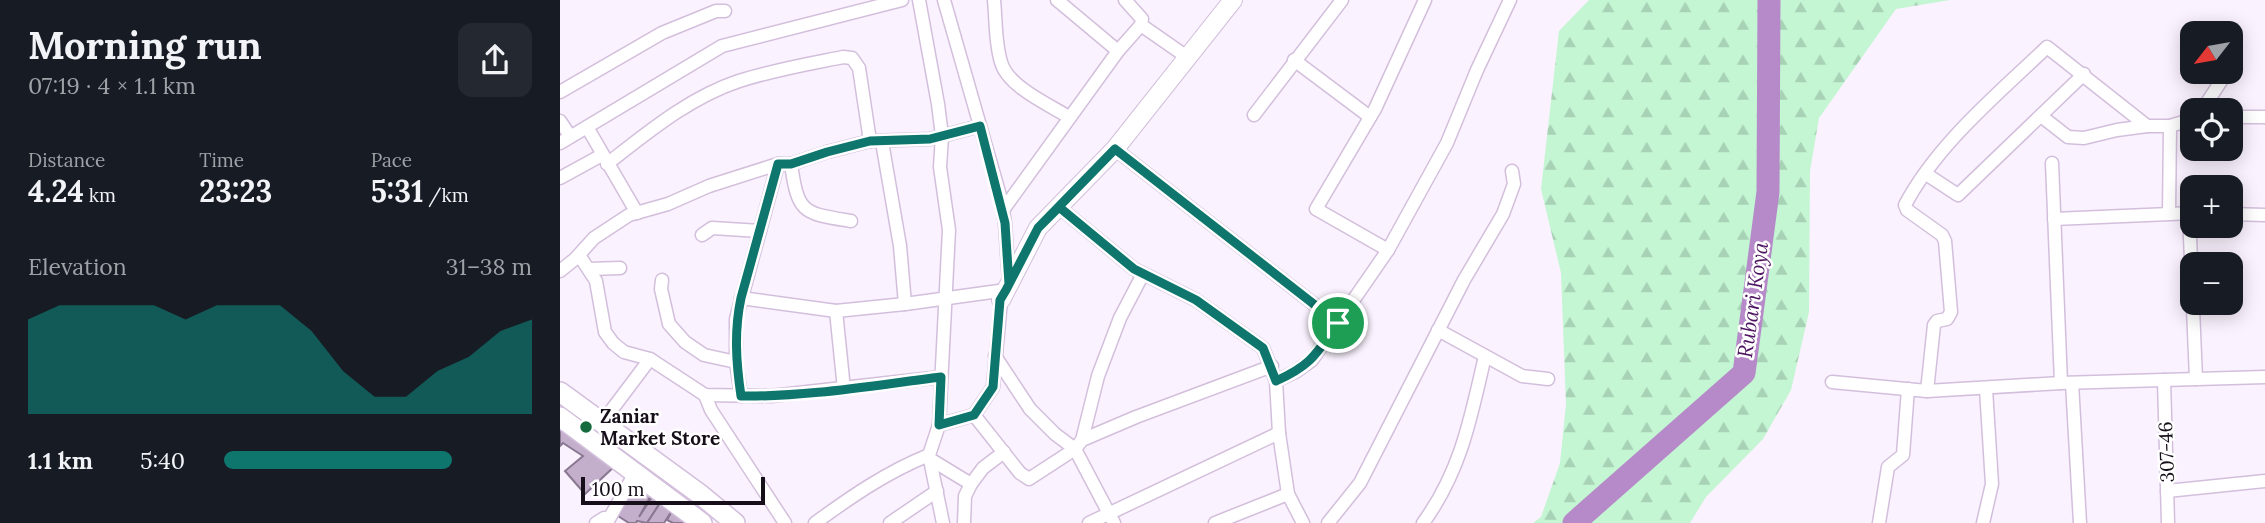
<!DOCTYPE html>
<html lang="en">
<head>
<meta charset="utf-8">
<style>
	:root { --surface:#171b24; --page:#242831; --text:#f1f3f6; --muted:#9ea1a6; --accent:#0f766e }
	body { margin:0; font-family:Lora,serif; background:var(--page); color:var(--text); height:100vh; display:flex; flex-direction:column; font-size:26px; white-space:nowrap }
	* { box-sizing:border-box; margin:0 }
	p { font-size:23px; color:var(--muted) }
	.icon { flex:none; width:38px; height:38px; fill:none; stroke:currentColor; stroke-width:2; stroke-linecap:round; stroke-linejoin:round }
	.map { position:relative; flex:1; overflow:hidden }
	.panel { display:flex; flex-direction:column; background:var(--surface); width:560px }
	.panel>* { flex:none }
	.needle { width:46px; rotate:239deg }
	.fabs { position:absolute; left:1620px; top:21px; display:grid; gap:14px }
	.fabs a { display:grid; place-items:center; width:63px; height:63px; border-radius:14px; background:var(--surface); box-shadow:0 4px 18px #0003; font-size:35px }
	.scale { position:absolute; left:21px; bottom:18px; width:184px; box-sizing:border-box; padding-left:7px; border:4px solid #160f19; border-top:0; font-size:19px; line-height:24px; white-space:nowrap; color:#160f19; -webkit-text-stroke:5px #fff; paint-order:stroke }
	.pin { position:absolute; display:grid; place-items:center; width:60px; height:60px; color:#fff; margin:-30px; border:4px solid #fff; border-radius:50%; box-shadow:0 2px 7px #0007 }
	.round { display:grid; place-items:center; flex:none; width:74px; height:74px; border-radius:14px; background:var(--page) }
	.head { display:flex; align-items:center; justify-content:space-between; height:119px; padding:0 28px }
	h1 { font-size:38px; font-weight:800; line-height:52px }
	.figures { display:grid; grid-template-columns:repeat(3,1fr); gap:10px; height:119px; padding:7px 28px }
	.figures div { display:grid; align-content:center }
	.figures b { font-size:30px; font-weight:800 }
	.figures small { font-size:19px; font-weight:400 }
	.figures p { font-size:19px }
	.chart { height:196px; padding:14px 28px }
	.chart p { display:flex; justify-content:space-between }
	.chart svg { width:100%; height:126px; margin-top:7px; fill:var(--accent); opacity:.7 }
	ul { padding:0 28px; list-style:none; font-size:23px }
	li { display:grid; grid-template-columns:112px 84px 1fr; align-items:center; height:52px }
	li i { height:18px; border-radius:9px; background:var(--accent) }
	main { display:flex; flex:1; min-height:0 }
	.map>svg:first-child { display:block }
</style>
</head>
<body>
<main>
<section class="panel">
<div class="head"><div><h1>Morning run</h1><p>07:19 · 4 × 1.1 km</p></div><a class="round"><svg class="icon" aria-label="share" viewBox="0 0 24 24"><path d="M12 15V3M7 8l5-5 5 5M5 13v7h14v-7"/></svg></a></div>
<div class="figures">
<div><p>Distance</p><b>4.24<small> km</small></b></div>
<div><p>Time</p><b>23:23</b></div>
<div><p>Pace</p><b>5:31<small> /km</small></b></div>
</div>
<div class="chart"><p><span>Elevation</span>31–38 m</p>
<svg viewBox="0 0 160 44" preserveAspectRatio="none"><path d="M0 44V11L10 6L20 6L30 6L40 6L50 11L60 6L70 6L80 6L90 15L100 29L110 38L120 38L130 29L140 24L150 15L160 11V44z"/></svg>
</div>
<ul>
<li><b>1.1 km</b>5:40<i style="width:74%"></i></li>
</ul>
</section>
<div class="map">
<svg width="1705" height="523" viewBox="0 0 1705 523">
	<defs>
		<pattern id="forest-firs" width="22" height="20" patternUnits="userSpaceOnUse" patternTransform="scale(1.75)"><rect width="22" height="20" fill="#c4f6d3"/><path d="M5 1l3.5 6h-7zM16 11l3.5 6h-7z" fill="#a8d2b5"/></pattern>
	</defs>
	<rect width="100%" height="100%" fill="#faf2fe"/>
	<path fill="url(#forest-firs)" d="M1029 0H1390L1336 9 1259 118 1250 171 1249 312 1231 390 1203 439 1146 497 1130 523H973L981 517 1000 463 1006 404 1001 273 981 189 999 31Z"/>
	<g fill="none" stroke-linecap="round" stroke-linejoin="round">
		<path stroke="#b68ac9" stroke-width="23" d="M1014 523 1184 373 1208 192 1209 0"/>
	</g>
	<g fill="#c3afcb" stroke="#8a7892" stroke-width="2">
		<path d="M0 422 58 463 25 494 5 471 23 456 3 443 0 446Z"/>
		<path d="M77 480 94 490 79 517 94 494 102 500 87 523 77 521 76 523H69L58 516Z"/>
		<path d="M102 500 113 509 104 523H87Z"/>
		<path d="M113 509 131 523H113L107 520Z"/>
	</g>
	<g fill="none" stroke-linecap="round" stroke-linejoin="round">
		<defs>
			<g id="street">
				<path d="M359 0 378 104 382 136 380 167 389 230 379 425"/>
				<path d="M384 0 441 199 445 223 449 282"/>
				<path d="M434 0C436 20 435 43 441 62 447 86 489 105 509 117"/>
				<path d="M497 0 558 51"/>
				<path d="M581 25 627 57"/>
				<path d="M734 60 810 117"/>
				<path d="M0 92 102 33 156 11H165"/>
				<path d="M1642 110 1667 72"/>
				<path d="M694 115 782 0"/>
				<path d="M1481 116 1508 137 1524 138 1557 130 1587 126H1610L1633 119"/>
				<path d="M1671 117H1705"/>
				<path d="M0 121 10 136"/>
				<path d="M27 127 77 213"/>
				<path d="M322 142 340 246 345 304"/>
				<path d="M0 143 162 46 342 0"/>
				<path d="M555 149 778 323"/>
				<path d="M1492 163 1501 383"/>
				<path d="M47 164C87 133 130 97 179 81 213 70 248 64 283 57L292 58 299 68 310 141"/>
				<path d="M231 164C238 214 243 213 291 221"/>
				<path d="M1366 174 1398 195 1524 74"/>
				<path d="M0 178 42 155"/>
				<path d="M499 207 574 269 636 300 703 348 716 381 719 433 728 494 743 523"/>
				<path d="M443 210 558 51 581 25 582 19 565 0"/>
				<path d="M1609 213 1610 126"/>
				<path d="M1629 213 1636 379"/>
				<path d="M1671 214 1705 215"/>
				<path d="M1494 219 1633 213"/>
				<path d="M142 235 152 228 200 231"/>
				<path d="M828 250 756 209 815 109 865 0"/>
				<path d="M19 255 36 281 45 332 53 343 64 352 90 359 145 395 211 396 381 377"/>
				<path d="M29 269 60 268"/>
				<path d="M0 271 15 259 34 238 69 215 108 204 149 186 218 164H231L267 152 310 141 370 139 420 126"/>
				<path d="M102 280 101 289 109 324 125 342 144 355 176 362"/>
				<path d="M181 298 276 311 345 304 446 290"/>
				<path d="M276 311 284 389"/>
				<path d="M878 330 962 376 988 379"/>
				<path d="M435 356 470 409 495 434 515 449 554 523"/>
				<path d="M1604 380 1608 523"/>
				<path d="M716 381 735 372 752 360 828 250 887 143 917 70 950 0"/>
				<path d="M1272 382 1367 391 1501 383 1705 377"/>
				<path d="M1512 383 1520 523"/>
				<path d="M1367 391 1374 325 1377 321 1387 319 1391 312 1385 241 1382 235 1347 210 1345 205C1377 144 1438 94 1487 47L1587 126"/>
				<path d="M145 395 151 410 225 523"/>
				<path d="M181 396 176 362V319L218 164"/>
				<path d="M414 415 460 473 469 479 515 449 522 440 576 417 712 366"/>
				<path d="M41 424 90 359"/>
				<path d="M522 440 538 376 560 318 583 274"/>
				<path d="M370 459 411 484 405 496 404 523"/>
				<path d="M411 484 423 468 444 452"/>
				<path d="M1607 491 1705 481"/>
				<path d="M36 523 44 518 49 519 75 473"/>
				<path d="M255 523C292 496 327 472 369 455"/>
				<path d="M330 523 377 491"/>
				<path d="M383 523 369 455 379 425 414 415 433 387 441 300"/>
				<path d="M529 523 719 433"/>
				<path d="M655 523 728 494"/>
				<path d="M768 523 800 483 904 280 943 214 954 184 952 171"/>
				<path d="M863 523C901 471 911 417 925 356"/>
				<path d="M1319 523 1328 467 1343 455 1348 389"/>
				<path d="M1423 523 1432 484 1426 389"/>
			</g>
			<path id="secondary" d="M441 300 478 228 555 149 673 0"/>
			<g id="primary">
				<path d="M0 392 141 495 175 523"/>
				<path d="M0 417 142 523"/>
			</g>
		</defs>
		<use href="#street" stroke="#d3bfdc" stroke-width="15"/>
		<use href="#secondary" stroke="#d3bfdc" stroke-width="20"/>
		<use href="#primary" stroke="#d3bfdc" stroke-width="22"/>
		<use href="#street" stroke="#fff" stroke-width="12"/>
		<use href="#secondary" stroke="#fff" stroke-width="18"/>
		<use href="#primary" stroke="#fff" stroke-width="19"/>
	</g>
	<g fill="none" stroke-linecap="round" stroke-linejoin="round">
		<defs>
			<path id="route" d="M778 323 555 149 478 228 449 284 445 223 420 126 370 139 310 141 267 152 231 164H218L181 298C174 331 176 362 181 396 248 397 315 385 381 377L379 425 414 415 433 387 440 300 446 290 478 228 499 207 574 269 636 300 703 348 716 381C752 365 756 354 778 323"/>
		</defs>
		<use href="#route" stroke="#fff" stroke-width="14"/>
		<use href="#route" stroke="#0f766e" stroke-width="9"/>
	</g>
	<circle fill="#156b3d" stroke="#fff" stroke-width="2.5" cx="26" cy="427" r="7"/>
	<g text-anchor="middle" stroke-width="5" stroke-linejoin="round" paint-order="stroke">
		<g font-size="19" font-weight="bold" fill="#160f19" stroke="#fff" text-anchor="start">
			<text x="40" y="423">Zaniar<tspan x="40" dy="22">Market Store</tspan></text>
		</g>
		<g font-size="19" fill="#160f19" stroke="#fff">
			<text transform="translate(1606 452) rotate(-92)" y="7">307-46</text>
		</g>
		<g font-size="21" font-style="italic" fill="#4d1461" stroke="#fff">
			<text transform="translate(1193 300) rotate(-82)" y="7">Rubari Koya</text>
		</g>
	</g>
</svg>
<div class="fabs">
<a><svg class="needle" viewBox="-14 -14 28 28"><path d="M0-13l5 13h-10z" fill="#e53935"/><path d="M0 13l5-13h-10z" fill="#9ea1a6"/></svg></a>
<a><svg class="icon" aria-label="locate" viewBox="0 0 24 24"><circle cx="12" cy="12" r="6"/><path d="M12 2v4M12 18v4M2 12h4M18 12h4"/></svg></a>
<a>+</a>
<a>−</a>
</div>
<div class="scale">100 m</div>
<div class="pin" style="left:778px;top:323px;background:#1e9e55"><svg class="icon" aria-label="arrive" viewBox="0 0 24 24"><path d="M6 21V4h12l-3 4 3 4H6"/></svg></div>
</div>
</main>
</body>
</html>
